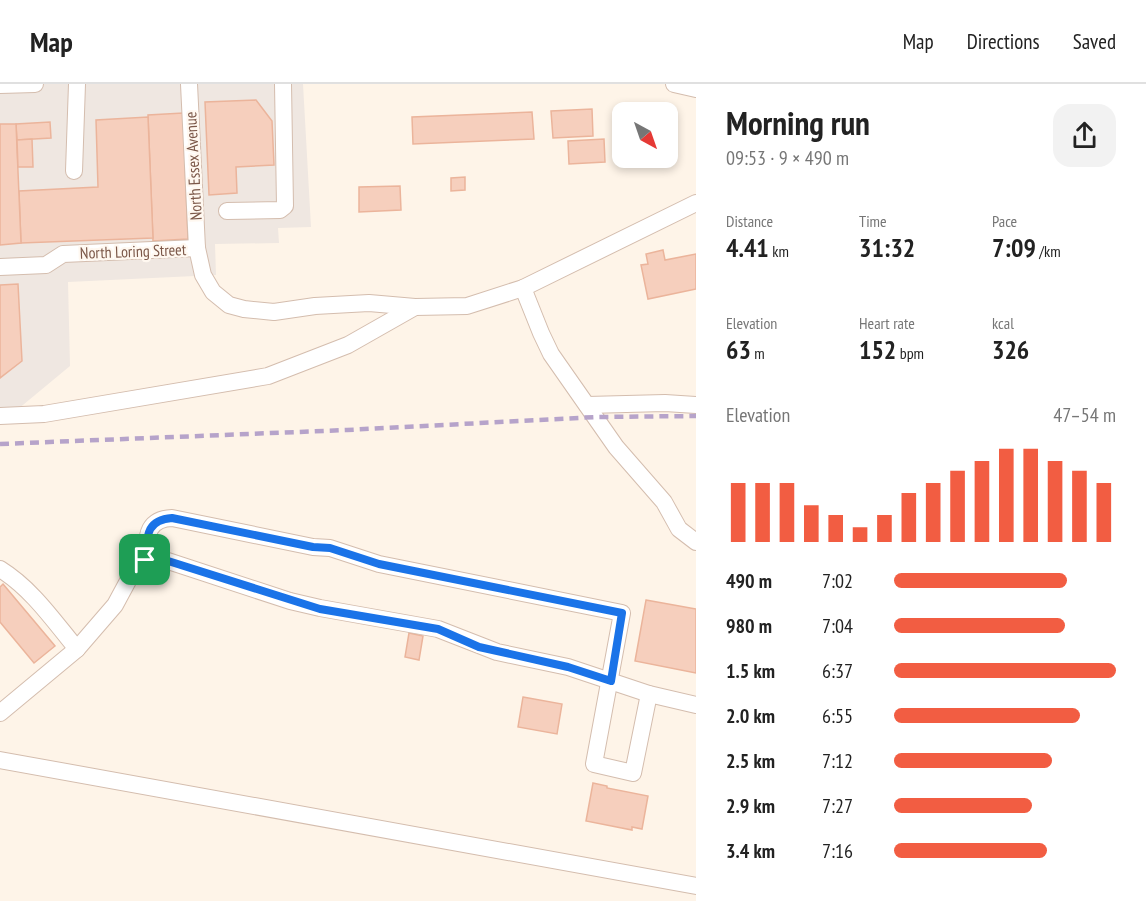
<!DOCTYPE html>
<html lang="en">
<head>
<meta charset="utf-8">
<style>
	:root { --surface:#fff; --page:#f2f2f2; --text:#222; --muted:#767676; --line:#e0e0e0; --accent:#f25d42 }
	body { margin:0; font-family:"PT Sans Narrow",sans-serif; background:var(--page); color:var(--text); height:100vh; display:flex; flex-direction:column; font-size:22px; white-space:nowrap }
	* { box-sizing:border-box; margin:0 }
	p { font-size:20px; color:var(--muted) }
	.icon { flex:none; width:33px; height:33px; fill:none; stroke:currentColor; stroke-width:2; stroke-linecap:round; stroke-linejoin:round }
	.map { position:relative; flex:1; overflow:hidden }
	.details { display:flex; flex-direction:column; background:var(--surface); width:450px }
	.details>* { flex:none }
	.needle { width:39px; rotate:140deg }
	.controls { position:absolute; left:612px; top:18px; display:grid; gap:12px }
	.controls a { display:grid; place-items:center; width:66px; height:66px; border-radius:12px; background:var(--surface); box-shadow:0 3px 9px #0003; font-size:30px }
	.pin { position:absolute; display:grid; place-items:center; width:51px; height:51px; color:#fff; margin:-26px; border-radius:12px; box-shadow:0 3px 9px #0006 }
	.round { display:grid; place-items:center; flex:none; width:63px; height:63px; border-radius:18px; background:var(--page) }
	.overview { display:flex; align-items:center; justify-content:space-between; height:102px; padding:0 30px }
	h1 { font-size:33px; font-weight:600; line-height:45px }
	.stats { display:grid; grid-template-columns:repeat(3,1fr); gap:9px; height:102px; padding:6px 30px }
	.stats div { display:grid; align-content:center }
	.stats b { font-size:26px; font-weight:600 }
	.stats small { font-size:16px; font-weight:400 }
	.stats p { font-size:16px }
	.chart { height:168px; padding:12px 30px }
	.chart p { display:flex; justify-content:space-between }
	.chart svg { width:100%; height:108px; margin-top:6px; stroke:var(--accent); stroke-width:6 }
	ul { padding:0 30px; list-style:none; font-size:20px }
	li { display:grid; grid-template-columns:96px 72px 1fr; align-items:center; height:45px }
	li i { height:15px; border-radius:8px; background:var(--accent) }
	header { display:flex; align-items:center; gap:36px; box-sizing:border-box; height:84px; padding:0 30px; background:var(--surface); border-bottom:2px solid var(--line) }
	header strong { font-size:28px }
	nav { display:flex; gap:33px; margin-inline-start:auto; font-size:21px }
	main { display:flex; flex:1; min-height:0 }
	.map>svg:first-child { display:block }
</style>
</head>
<body>
<header>
<strong>Map</strong>
<nav><a>Map</a><a>Directions</a><a>Saved</a></nav>
</header>
<main>
<div class="map">
<svg width="696" height="817" viewBox="0 0 696 817">
	<rect width="100%" height="100%" fill="#fef4e8"/>
	<path fill="#efe7e1" d="M0 0H303L311 143 278 144 279 159 215 160 216 191 68 198 70 282 0 340Z"/>
	<g fill="#f6cfbd" stroke="#ebb49b" stroke-width="1.5">
		<path d="M256 16 272 37 274 81 236 83 237 109 209 111 205 18Z"/>
		<path d="M592 25 593 52 553 54 551 27Z"/>
		<path d="M532 28 534 55 413 60 412 33Z"/>
		<path d="M183 29 188 155 153 157 148 31Z"/>
		<path d="M148 33 153 154 21 159 19 107 98 103 96 36Z"/>
		<path d="M50 38 51 54 17 56 16 40Z"/>
		<path d="M0 40H16L21 159 0 161Z"/>
		<path d="M32 55 33 83H18L17 56Z"/>
		<path d="M604 55 605 78 569 80 568 57Z"/>
		<path d="M465 93V106L451 107V94Z"/>
		<path d="M400 102 401 126 359 128V103Z"/>
		<path d="M663 166 665 176 696 170V205L648 215 641 181 648 180 646 170Z"/>
		<path d="M18 200 22 277 0 294V201Z"/>
		<path d="M3 500 55 562 34 579 0 538V503Z"/>
		<path d="M646 516 696 525V589L635 577Z"/>
		<path d="M409 549 423 552 419 576 405 573Z"/>
		<path d="M523 613 562 620 557 650 518 643Z"/>
		<path d="M593 699 607 702V704L648 712 642 745 632 743V746L586 737Z"/>
	</g>
	<g fill="none" stroke-linecap="round" stroke-linejoin="round">
		<defs>
			<g id="minor">
				<path d="M189 0 197 164 203 191 213 208 229 221 244 225 274 228 315 222 369 219 415 223 467 222 523 204 696 119"/>
				<path d="M674 0 696 5"/>
				<path d="M0 1 35 0"/>
				<path d="M74 87 77 0"/>
				<path d="M227 127 280 126 285 122 283 0"/>
				<path d="M0 183 46 181 63 170 197 164"/>
				<path d="M523 204 541 249 551 270 616 363 664 418 679 445 696 458"/>
				<path d="M587 321 665 319 696 321"/>
				<path d="M0 332 44 330 268 292 348 261 415 223"/>
				<path d="M145 476C147 455 145 435 172 434L313 463 330 464 379 480 622 529 594 680 633 689 649 610"/>
				<path d="M0 485C32 505 53 536 77 565"/>
				<path d="M0 629 77 565 115 521 136 482 151 475 165 476 290 517 320 524 438 545 497 568 568 583 649 610 696 621"/>
				<path d="M0 676 696 802"/>
			</g>
		</defs>
		<use href="#minor" stroke="#d4bdae" stroke-width="18"/>
		<use href="#minor" stroke="#fff" stroke-width="16"/>
		<path stroke="#b6a3ca" stroke-width="4.5" stroke-dasharray="9 6" stroke-linecap="butt" d="M0 360 347 346 596 333 696 332"/>
	</g>
	<g fill="none" stroke-linecap="round" stroke-linejoin="round">
		<defs>
			<path id="route" d="M172 434 313 463 330 464 379 480 622 529 611 597 568 583 479 563 438 545 320 525 165 476H145C147 454 145 436 172 434Z"/>
		</defs>
		<use href="#route" stroke="#fff" stroke-width="12"/>
		<use href="#route" stroke="#1a73e8" stroke-width="8"/>
	</g>
	<g text-anchor="middle" stroke-width="4.5" stroke-linejoin="round" paint-order="stroke">
		<g font-size="16" fill="#7b5748" stroke="#fff8f0">
			<text transform="translate(193 82) rotate(-93)" y="6">North Essex Avenue</text>
			<text transform="translate(133 167) rotate(-2)" y="6">North Loring Street</text>
		</g>
	</g>
</svg>
<div class="controls">
<a><svg class="needle" viewBox="-14 -14 28 28"><path d="M0-13l5 13h-10z" fill="#e53935"/><path d="M0 13l5-13h-10z" fill="#767676"/></svg></a>
</div>
<div class="pin" style="left:145px;top:476px;background:#1e9e55"><svg class="icon" aria-label="arrive" viewBox="0 0 24 24"><path d="M6 21V4h12l-3 4 3 4H6"/></svg></div>
</div>
<section class="details">
<div class="overview"><div><h1>Morning run</h1><p>09:53 · 9 × 490 m</p></div><a class="round"><svg class="icon" aria-label="share" viewBox="0 0 24 24"><path d="M12 15V3M7 8l5-5 5 5M5 13v7h14v-7"/></svg></a></div>
<div class="stats">
<div><p>Distance</p><b>4.41<small> km</small></b></div>
<div><p>Time</p><b>31:32</b></div>
<div><p>Pace</p><b>7:09<small> /km</small></b></div>
</div>
<div class="stats">
<div><p>Elevation</p><b>63<small> m</small></b></div>
<div><p>Heart rate</p><b>152<small> bpm</small></b></div>
<div><p>kcal</p><b>326</b></div>
</div>
<div class="chart"><p><span>Elevation</span>47–54 m</p>
<svg viewBox="0 0 160 44" preserveAspectRatio="none"><path d="M5 44V20M15 44V20M25 44V20M35 44V29M45 44V33M55 44V38M65 44V33M75 44V24M85 44V20M95 44V15M105 44V11M115 44V6M125 44V6M135 44V11M145 44V15M155 44V20"/></svg>
</div>
<ul>
<li><b>490 m</b>7:02<i style="width:78%"></i></li>
<li><b>980 m</b>7:04<i style="width:77%"></i></li>
<li><b>1.5 km</b>6:37<i style="width:100%"></i></li>
<li><b>2.0 km</b>6:55<i style="width:84%"></i></li>
<li><b>2.5 km</b>7:12<i style="width:71%"></i></li>
<li><b>2.9 km</b>7:27<i style="width:62%"></i></li>
<li><b>3.4 km</b>7:16<i style="width:69%"></i></li>
</ul>
</section>
</main>
</body>
</html>
